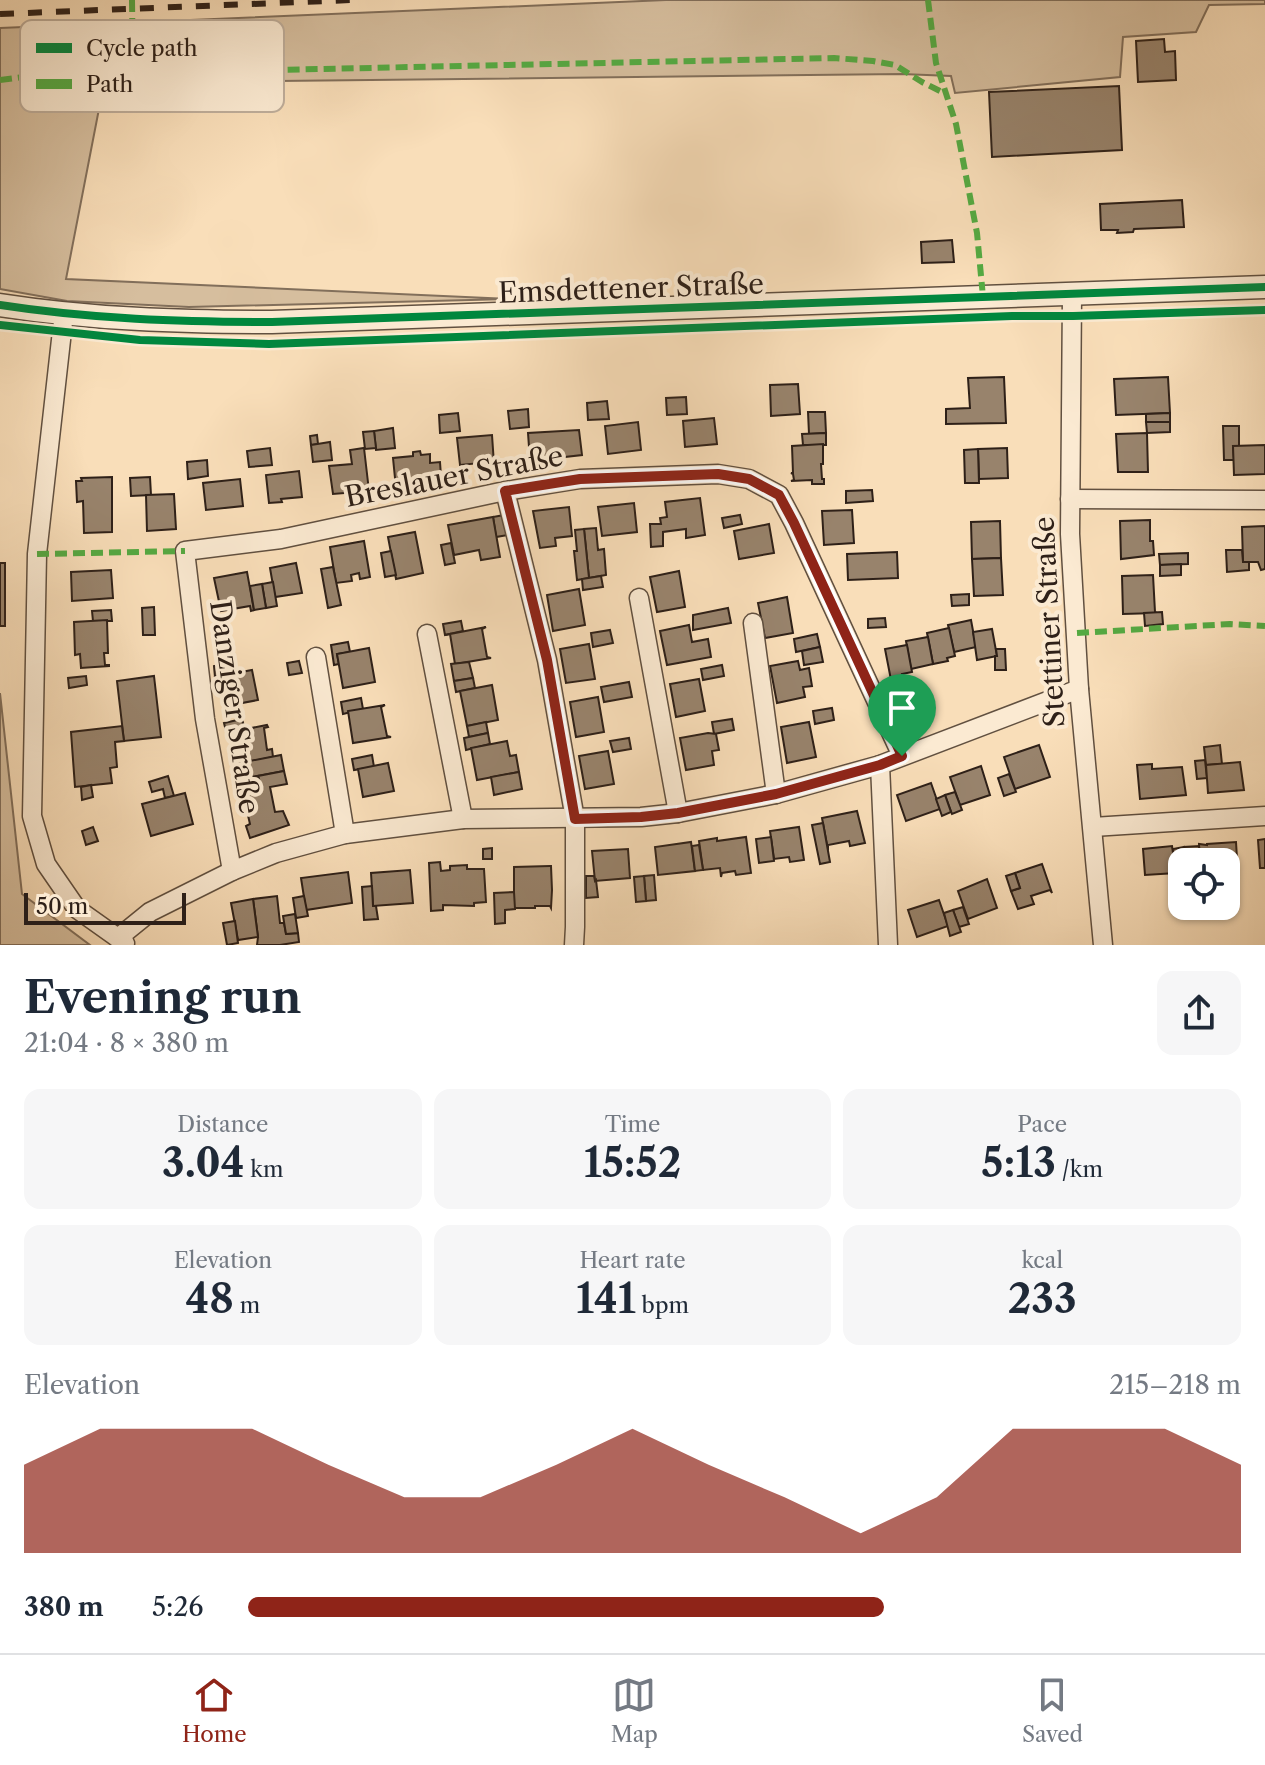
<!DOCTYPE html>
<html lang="en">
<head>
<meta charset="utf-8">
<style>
	:root { --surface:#fff; --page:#f6f6f7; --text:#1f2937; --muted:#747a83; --line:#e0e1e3; --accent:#8f2418 }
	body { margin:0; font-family:"Libre Caslon Text",serif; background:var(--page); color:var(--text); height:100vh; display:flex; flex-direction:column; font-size:30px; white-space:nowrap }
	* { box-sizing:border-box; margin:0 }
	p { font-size:26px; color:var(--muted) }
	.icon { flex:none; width:44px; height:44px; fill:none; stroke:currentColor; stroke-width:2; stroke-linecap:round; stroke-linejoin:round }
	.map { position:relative; height:945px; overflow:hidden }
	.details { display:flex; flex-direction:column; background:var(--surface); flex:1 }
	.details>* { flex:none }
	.controls { position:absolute; left:1168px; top:848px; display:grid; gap:16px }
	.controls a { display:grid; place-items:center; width:72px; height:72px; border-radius:16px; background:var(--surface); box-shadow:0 2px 6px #0004; font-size:40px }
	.scale { position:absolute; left:24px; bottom:20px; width:162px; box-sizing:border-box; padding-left:8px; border:4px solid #2e2018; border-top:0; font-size:22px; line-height:28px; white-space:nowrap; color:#2e2018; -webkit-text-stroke:6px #fbead2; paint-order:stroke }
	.pin { position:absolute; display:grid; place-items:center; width:68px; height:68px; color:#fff; margin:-82px -34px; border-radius:50% 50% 50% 0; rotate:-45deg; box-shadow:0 0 8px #0007 }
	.pin .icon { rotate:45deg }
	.round { display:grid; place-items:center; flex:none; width:84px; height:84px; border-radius:16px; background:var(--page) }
	.head { display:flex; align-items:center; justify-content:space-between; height:136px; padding:0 24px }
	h1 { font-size:44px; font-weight:700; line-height:60px }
	.metrics { display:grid; grid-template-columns:repeat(3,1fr); gap:12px; height:136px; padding:8px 24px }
	.metrics div { display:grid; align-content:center; border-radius:16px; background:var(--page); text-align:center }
	.metrics b { font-size:40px; font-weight:700 }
	.metrics small { font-size:22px; font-weight:400 }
	.metrics p { font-size:22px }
	.chart { height:224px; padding:16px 24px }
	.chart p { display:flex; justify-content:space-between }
	.chart svg { width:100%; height:144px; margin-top:8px; fill:var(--accent); opacity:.7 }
	ul { padding:0 24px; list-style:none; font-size:26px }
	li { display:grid; grid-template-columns:128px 96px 1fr; align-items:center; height:60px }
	li i { height:20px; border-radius:10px; background:var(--accent) }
	.tab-bar { display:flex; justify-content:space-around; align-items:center; height:112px; border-top:2px solid var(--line); background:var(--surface); font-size:22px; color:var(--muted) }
	.tab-bar a { display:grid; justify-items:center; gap:4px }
	.tab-bar .active { color:var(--accent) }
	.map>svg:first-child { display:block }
</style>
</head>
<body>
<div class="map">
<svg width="1265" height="945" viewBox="0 0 1265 945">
	<rect width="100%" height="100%" fill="#f9deb9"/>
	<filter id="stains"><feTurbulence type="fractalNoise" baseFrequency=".0025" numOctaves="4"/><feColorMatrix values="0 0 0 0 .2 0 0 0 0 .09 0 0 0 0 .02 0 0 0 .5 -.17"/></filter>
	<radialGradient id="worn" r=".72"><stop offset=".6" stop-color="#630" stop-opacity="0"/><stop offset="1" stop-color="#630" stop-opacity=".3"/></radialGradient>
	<g fill="#d6be9e" stroke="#826f5b" stroke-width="2">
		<path d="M666 0H1265V4L1209 5 1196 32 1123 37 1120 77 955 93 951 76 902 74 104 83 66 279 511 299 189 307 67 301 0 289V28Z"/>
		<path d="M0 693 22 894 90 945H0Z"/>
	</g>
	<g fill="#98836c" stroke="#2e2018" stroke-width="2">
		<path d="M1164 39 1165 52 1175 51 1176 80 1138 82 1136 41Z"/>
		<path d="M1119 86 1122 150 992 157 989 92Z"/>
		<path d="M1182 200 1184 227 1134 229 1133 232 1117 233 1118 230H1101L1100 204Z"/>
		<path d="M952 240 954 262 922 263 921 242Z"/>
		<path d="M1004 377 1006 423 946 424V409L970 408 968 378Z"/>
		<path d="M1168 377 1170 413 1116 415 1114 379Z"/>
		<path d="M798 384 800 414 771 416 770 385Z"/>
		<path d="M686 397 687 414 667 415 666 398Z"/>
		<path d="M607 401 609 419 588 420 587 403Z"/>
		<path d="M528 409 529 427 510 429 508 411Z"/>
		<path d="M808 412H825L826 433 809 434Z"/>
		<path d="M458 413 460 431 440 433 439 415Z"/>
		<path d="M1170 413V422H1146V414Z"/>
		<path d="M714 418 717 444 685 447 683 421Z"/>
		<path d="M638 422 641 450 608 454 605 426Z"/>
		<path d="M1146 422H1170V432L1147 433Z"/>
		<path d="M1223 426H1239V446H1233L1234 460H1224Z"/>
		<path d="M393 428 395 448 376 450 374 431Z"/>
		<path d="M579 430 582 455 530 461 528 433Z"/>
		<path d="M374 431 376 448 365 449 363 432Z"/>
		<path d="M826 433V445H803L802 434Z"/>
		<path d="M1147 433 1148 472H1118L1116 434Z"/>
		<path d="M317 435 318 444 311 445 310 436Z"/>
		<path d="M492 435 494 464 480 465V463L460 465 457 438Z"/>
		<path d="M330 442 332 460 313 462 311 445Z"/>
		<path d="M823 444V464H821L822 479H824V484H812V480L791 481 794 480 793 474 791 473H793L792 446Z"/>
		<path d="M1265 445V474L1234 475 1233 446Z"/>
		<path d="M270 448 272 465 249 467 247 451Z"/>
		<path d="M364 448 369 491 333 494 329 466 352 464 350 450Z"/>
		<path d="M1007 448 1008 478 979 479 978 449Z"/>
		<path d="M978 449 979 483H965L964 450Z"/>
		<path d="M420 451 421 455 430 454V463L440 462 441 476 432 477 433 484 416 486 415 484 396 488 393 458 413 456V452Z"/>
		<path d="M207 460 208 476 188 479 187 462Z"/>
		<path d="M299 471 302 497 281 499 282 502 269 503 266 475Z"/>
		<path d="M112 477V532L84 533 83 501 77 502 76 481H82L81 478Z"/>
		<path d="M150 477 151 495 131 496 130 478Z"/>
		<path d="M240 479 243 506 206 510 203 483Z"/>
		<path d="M872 490 873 501 846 503V491Z"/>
		<path d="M174 494 176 529 147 531 146 495Z"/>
		<path d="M700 498 705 535 686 538V529L663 532V546L651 547 650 524H661L660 518 667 517 665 502Z"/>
		<path d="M634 503 637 532 602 536 598 507Z"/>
		<path d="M569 507 572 536 555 538 556 546 540 548 533 511Z"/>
		<path d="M852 510 854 543 824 545 822 511Z"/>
		<path d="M504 515 508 535 496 537 493 517Z"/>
		<path d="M740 515 742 524 724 528 722 518Z"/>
		<path d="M493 517 500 557 481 560 479 550 454 555 448 525Z"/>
		<path d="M1150 520V541H1153L1154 555 1121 559 1120 521Z"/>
		<path d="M1000 521 1001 558 972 559 971 522Z"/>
		<path d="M769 524 774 553 739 559 734 531Z"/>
		<path d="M1265 526V569L1261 570 1258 562H1243L1242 527Z"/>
		<path d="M596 528 598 550 604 549 606 575 589 578 584 529Z"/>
		<path d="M584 529 589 578 577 580 574 551H577L575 530Z"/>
		<path d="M415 532 423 573 396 579 388 537Z"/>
		<path d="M364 541 370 577 360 579 359 573 351 575 352 581 336 583 330 547Z"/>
		<path d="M451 543 455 563 445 565 441 545Z"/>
		<path d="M1226 550H1242L1243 562H1249V570L1227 572Z"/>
		<path d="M391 551 396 575 385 577 381 553Z"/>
		<path d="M897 552 898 578 848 580 847 554Z"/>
		<path d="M1188 553V564L1160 565 1159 554Z"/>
		<path d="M1001 558 1003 595 974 596 972 559Z"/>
		<rect x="0" y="563" width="5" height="63"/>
		<path d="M296 563 302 593 275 597 270 568Z"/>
		<path d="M1181 564V575L1160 576V565Z"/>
		<path d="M333 567 341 605 328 608 321 569Z"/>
		<path d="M111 570 113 598 72 601 71 572Z"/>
		<path d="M679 571 685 607 657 612 650 577Z"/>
		<path d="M247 572 254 610 251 611 250 606 221 611 214 578Z"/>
		<path d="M1153 575 1155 612 1157 613 1123 614 1122 576Z"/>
		<path d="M601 576 603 587 583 590 582 579Z"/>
		<path d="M273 582 277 606 266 608 262 584Z"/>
		<path d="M262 584 266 608 254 610 250 586Z"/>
		<path d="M579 589 585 625 553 631 547 595Z"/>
		<path d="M969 594V605L952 606 951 595Z"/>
		<path d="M787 597 793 633 765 638 758 603Z"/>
		<path d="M154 607 155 635H143L142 608Z"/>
		<path d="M728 608 731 623 693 630V615Z"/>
		<path d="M111 610 112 621H93L92 611Z"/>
		<path d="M1162 612 1163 624 1145 626 1144 613Z"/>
		<path d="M885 618 886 627 868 628V619Z"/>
		<path d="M107 620 108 653H104L105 665H109V666L81 668 80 654 75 655 74 622Z"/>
		<path d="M971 620 976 647 954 652 948 625Z"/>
		<path d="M461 621 463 631 445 635 443 624Z"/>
		<path d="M689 625 692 642 708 639 711 657 667 665 660 631Z"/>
		<path d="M486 627 482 629 487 657 491 658 455 664 450 634 445 635Z"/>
		<path d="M949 628 955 656 947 658 948 661 933 664 927 633Z"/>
		<path d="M992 629 997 656 977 660 973 632Z"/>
		<path d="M610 630 613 643 593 647 591 633Z"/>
		<path d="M817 634 820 647 796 652 794 639Z"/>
		<path d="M928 637 933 664 911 669 906 641Z"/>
		<path d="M348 642 350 652 337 654 339 664 334 665 331 645Z"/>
		<path d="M589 644 595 679 566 683 560 649Z"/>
		<path d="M907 645 912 672 902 674 904 683 892 685 885 649Z"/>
		<path d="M820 647 823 662 804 665 802 651Z"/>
		<path d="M369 648 375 682 343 688 337 654Z"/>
		<path d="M996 649H1005L1006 670H995V656H997Z"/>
		<path d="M299 661 302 673 289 675 287 663Z"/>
		<path d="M798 661 800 670 809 668 812 686 803 687 805 697 777 703 770 666Z"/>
		<path d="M469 662 473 678 454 681 451 664Z"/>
		<path d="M232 663 234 673 215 677 214 666Z"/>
		<path d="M722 665 724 676 703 680 701 669Z"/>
		<path d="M252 670 258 700 226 706 222 684 217 685 215 677Z"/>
		<path d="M86 676 87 685 69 688 68 678Z"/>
		<path d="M154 676 161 737 124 741 117 681Z"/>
		<path d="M473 678 475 688 456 692 454 681Z"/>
		<path d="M699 679 705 711 676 717 670 684Z"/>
		<path d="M629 682 632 697 604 702 601 687Z"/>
		<path d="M492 685 498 720 467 726 460 691Z"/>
		<path d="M598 697 604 732 576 737 570 702Z"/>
		<path d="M361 698 363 709 343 714 341 702Z"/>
		<path d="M385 705 381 707 387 736 391 737 353 743 348 711Z"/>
		<path d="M832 708 834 720 815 724 813 711Z"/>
		<path d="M242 719 245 730 227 735 224 723Z"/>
		<path d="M732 719 734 730 714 734 712 722Z"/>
		<path d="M486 722 488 733 469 737 467 726Z"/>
		<path d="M809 722 816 757 787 763 781 727Z"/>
		<path d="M267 725 268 727 264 728 267 750 272 749 273 757 237 764 231 732Z"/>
		<path d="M122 726 124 741 115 742 117 767 110 768 112 783 75 787 71 732Z"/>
		<path d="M488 733 490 744 466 750 464 738Z"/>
		<path d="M708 733 716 734 719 750 712 751 714 765 686 770 680 738Z"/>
		<path d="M629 738 631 749 613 752 610 741Z"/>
		<path d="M507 741 510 756 516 755 519 772 477 780 471 748Z"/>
		<path d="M1039 745 1050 777 1015 789 1004 757Z"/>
		<path d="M1220 745 1222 764 1206 765 1204 747Z"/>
		<path d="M608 751 614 784 585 789 579 756Z"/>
		<path d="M281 755 284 771 236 780 234 764Z"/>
		<path d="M372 755 374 767 354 770 352 759Z"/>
		<path d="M1205 760 1207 778 1197 779 1195 761Z"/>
		<path d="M1240 762 1244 790 1208 793 1206 765Z"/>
		<path d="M388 763 394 791 363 797 358 769Z"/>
		<path d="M1152 764V769L1182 767 1186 795 1140 799 1137 765Z"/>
		<path d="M981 766 990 795 960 805 950 777Z"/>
		<path d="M284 771 287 784 270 787 275 812 283 811 289 825 250 838 246 826 250 824 242 790 261 786 258 776Z"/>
		<path d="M519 772 522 789 494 795 491 777Z"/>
		<path d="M1009 774 1016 792 1004 796 998 778Z"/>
		<path d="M168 776 174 796 165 798 163 789 152 792 149 782Z"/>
		<path d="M258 776 261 786 238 791 235 780Z"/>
		<path d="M931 783 940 809 906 821 897 795Z"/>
		<path d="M91 785 93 797 82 800 81 787Z"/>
		<path d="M955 792 962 810 952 814 945 795Z"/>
		<path d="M185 793 193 824 151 836 142 804Z"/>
		<path d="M945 795 951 812 942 816 936 799Z"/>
		<path d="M857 811 865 843 850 846 849 841 828 845V850L822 818Z"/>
		<path d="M823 823 830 862 820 864 812 825Z"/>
		<path d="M93 827 98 841 86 845 82 831Z"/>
		<path d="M799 827 804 860 790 862 789 857 774 859 770 831Z"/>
		<path d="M746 837 751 873 736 875 735 871 722 873 721 877 720 868 703 870 699 841 717 838V841Z"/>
		<path d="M771 837 774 861 759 863 756 839Z"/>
		<path d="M1265 839V868H1260L1258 840Z"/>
		<path d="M691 842 695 871 658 875 655 847Z"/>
		<path d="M1236 842 1238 875 1237 873 1226 874V862H1200L1199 844 1207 845V844Z"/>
		<path d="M699 845 703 870 695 871 692 846Z"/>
		<path d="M1172 846 1176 873 1145 875 1143 849Z"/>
		<path d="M1199 846 1200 862H1185L1184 847Z"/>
		<path d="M1184 847 1185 862H1182V872L1176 873 1173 849Z"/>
		<path d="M492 848V859H483V849Z"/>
		<path d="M628 849 630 878 595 881 592 851Z"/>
		<path d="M440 862 441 871 450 870V866L467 865V869H484L486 902 474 903V906L443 905V910L431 911 429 863Z"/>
		<path d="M1042 864 1052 893 1050 890 1031 896 1034 904 1018 909 1011 891 1020 888 1015 873Z"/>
		<path d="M550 866H551L552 890 551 908 550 906H535V908H514V867Z"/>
		<path d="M410 870 413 903 373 906 371 873Z"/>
		<path d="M348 872 352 903 306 910 301 878Z"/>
		<path d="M1015 873 1020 888 1011 891 1006 876Z"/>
		<path d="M654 875 656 900 646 901 644 876Z"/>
		<path d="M586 876H594L595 881 596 880 598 897 586 898Z"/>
		<path d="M644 876 646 901 636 902 634 877Z"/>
		<path d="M987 879 997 908 968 919 958 891Z"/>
		<path d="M372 886 373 906H376L378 919 364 920 362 887Z"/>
		<path d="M514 892 515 909 505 910V923L495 924 494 893Z"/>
		<path d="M277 896 280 923H284L286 934 298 933 299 942 280 945H257L258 937 253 899Z"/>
		<path d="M304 896 308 916 296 918 293 898Z"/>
		<path d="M253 899 258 937 238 940 231 903Z"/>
		<path d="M939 900 948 926 917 937 908 910Z"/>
		<path d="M963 907 969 924 959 927 953 910Z"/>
		<path d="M953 910 961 932 950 936 944 913Z"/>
		<path d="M295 914 298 933 286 934 283 916Z"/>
		<path d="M235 921 238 943 227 945 223 923Z"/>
	</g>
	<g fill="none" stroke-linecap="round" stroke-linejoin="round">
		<defs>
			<g id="minor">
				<path d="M1072 295 1070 534 1079 689 1103 945"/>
				<path d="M64 313 37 554 32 816 46 864 77 909 125 943"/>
				<path d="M505 491 547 660 575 819V927L574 945"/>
				<path d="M1070 499 1265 500"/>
				<path d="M639 598 678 813"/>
				<path d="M753 623 776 794"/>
				<path d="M427 634 463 819"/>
				<path d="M316 657 345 834"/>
				<path d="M880 765 888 945"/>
				<path d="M1093 827 1265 816"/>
				<path d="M232 871 205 719 185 551 281 539 505 491 580 479 718 474 749 479 779 495 794 523 902 756"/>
				<path d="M118 938 150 912 232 871 276 853 345 834 463 819 641 817 678 813 776 794 880 765 1079 689"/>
			</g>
			<path id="tertiary" d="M0 305C90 319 181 322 272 322L1265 287"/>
		</defs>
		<use href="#minor" stroke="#615040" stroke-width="21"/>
		<use href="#tertiary" stroke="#615040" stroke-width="25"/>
		<use href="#minor" stroke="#fbead2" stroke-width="18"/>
		<use href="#tertiary" stroke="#fbead2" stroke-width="22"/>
		<path stroke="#2e2018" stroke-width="6" stroke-dasharray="14 14" stroke-linecap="butt" d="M0 14 352 0"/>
		<g stroke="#54aa42" stroke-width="6" stroke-dasharray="12 6" stroke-linecap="butt">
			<path d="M132 0 133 73"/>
			<path d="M928 0 936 63 956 124 977 233 983 297"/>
			<path d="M0 80 39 75 834 58 873 61 895 65 922 82 946 94"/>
			<path d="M37 554 185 551"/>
			<path d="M1077 633 1230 624 1265 626"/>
		</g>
		<defs>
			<g id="cycleway">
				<path d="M0 305C90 319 181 322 272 322L1265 287"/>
				<path d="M0 325 140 340 269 344 1012 316H1073L1265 310"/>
			</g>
		</defs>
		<use href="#cycleway" stroke="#fbead2" stroke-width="13"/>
		<use href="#cycleway" stroke="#00873e" stroke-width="8"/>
	</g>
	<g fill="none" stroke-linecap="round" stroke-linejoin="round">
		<defs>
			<path id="route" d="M718 474 749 479 779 495 794 523 902 756 880 765 776 794 678 813 641 817 575 819 547 660 505 491 580 479Z"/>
		</defs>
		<use href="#route" stroke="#fff" stroke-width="16"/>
		<use href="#route" stroke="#8f2418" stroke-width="10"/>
	</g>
	<g text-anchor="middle" stroke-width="8" stroke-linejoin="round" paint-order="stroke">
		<g font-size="28" fill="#2e2018" stroke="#fbead2">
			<text transform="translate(631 288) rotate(-2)" y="10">Emsdettener Straße</text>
			<text transform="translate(454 476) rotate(-11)" y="10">Breslauer Straße</text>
			<text transform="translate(1049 622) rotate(-93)" y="10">Stettiner Straße</text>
			<text transform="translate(235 707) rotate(82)" y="10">Danziger Straße</text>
		</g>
	</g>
	<rect x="20" y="20" width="264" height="92" rx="12" fill="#fbead2" stroke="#bead9a" stroke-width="2"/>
	<rect x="36" y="43" width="36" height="10" fill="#00873e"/>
	<rect x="36" y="79" width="36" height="10" fill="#54aa42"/>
	<g font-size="22" fill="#2e2018">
		<text x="86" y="56">Cycle path</text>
		<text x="86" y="92">Path</text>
	</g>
	<rect width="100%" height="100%" filter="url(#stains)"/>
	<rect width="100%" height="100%" fill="url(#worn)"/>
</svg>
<div class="controls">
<a><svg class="icon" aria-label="locate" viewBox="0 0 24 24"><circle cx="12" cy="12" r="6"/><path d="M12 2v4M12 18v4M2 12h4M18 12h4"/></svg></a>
</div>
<div class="scale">50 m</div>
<div class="pin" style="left:902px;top:756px;background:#1e9e55"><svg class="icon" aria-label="arrive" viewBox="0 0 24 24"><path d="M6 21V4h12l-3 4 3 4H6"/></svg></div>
</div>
<section class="details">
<div class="head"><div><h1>Evening run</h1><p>21:04 · 8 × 380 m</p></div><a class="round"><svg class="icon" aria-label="share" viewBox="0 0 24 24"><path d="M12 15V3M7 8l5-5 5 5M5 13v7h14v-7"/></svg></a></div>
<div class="metrics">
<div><p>Distance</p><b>3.04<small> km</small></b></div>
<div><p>Time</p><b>15:52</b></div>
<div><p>Pace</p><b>5:13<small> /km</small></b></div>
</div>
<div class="metrics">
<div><p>Elevation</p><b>48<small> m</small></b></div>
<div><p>Heart rate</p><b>141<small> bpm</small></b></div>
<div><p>kcal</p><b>233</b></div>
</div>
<div class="chart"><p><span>Elevation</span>215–218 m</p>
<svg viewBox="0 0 160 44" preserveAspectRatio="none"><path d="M0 44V17L10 6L20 6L30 6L40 17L50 27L60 27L70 17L80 6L90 17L100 27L110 38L120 27L130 6L140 6L150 6L160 17V44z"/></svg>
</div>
<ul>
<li><b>380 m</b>5:26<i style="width:64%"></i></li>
</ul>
</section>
<nav class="tab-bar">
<a class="active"><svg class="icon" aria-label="home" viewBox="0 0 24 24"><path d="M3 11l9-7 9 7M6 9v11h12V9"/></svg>Home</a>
<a><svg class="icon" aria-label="map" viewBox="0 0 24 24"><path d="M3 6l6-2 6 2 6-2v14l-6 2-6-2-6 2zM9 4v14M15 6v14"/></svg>Map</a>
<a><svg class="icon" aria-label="saved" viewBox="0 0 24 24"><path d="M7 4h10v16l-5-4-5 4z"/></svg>Saved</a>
</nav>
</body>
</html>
